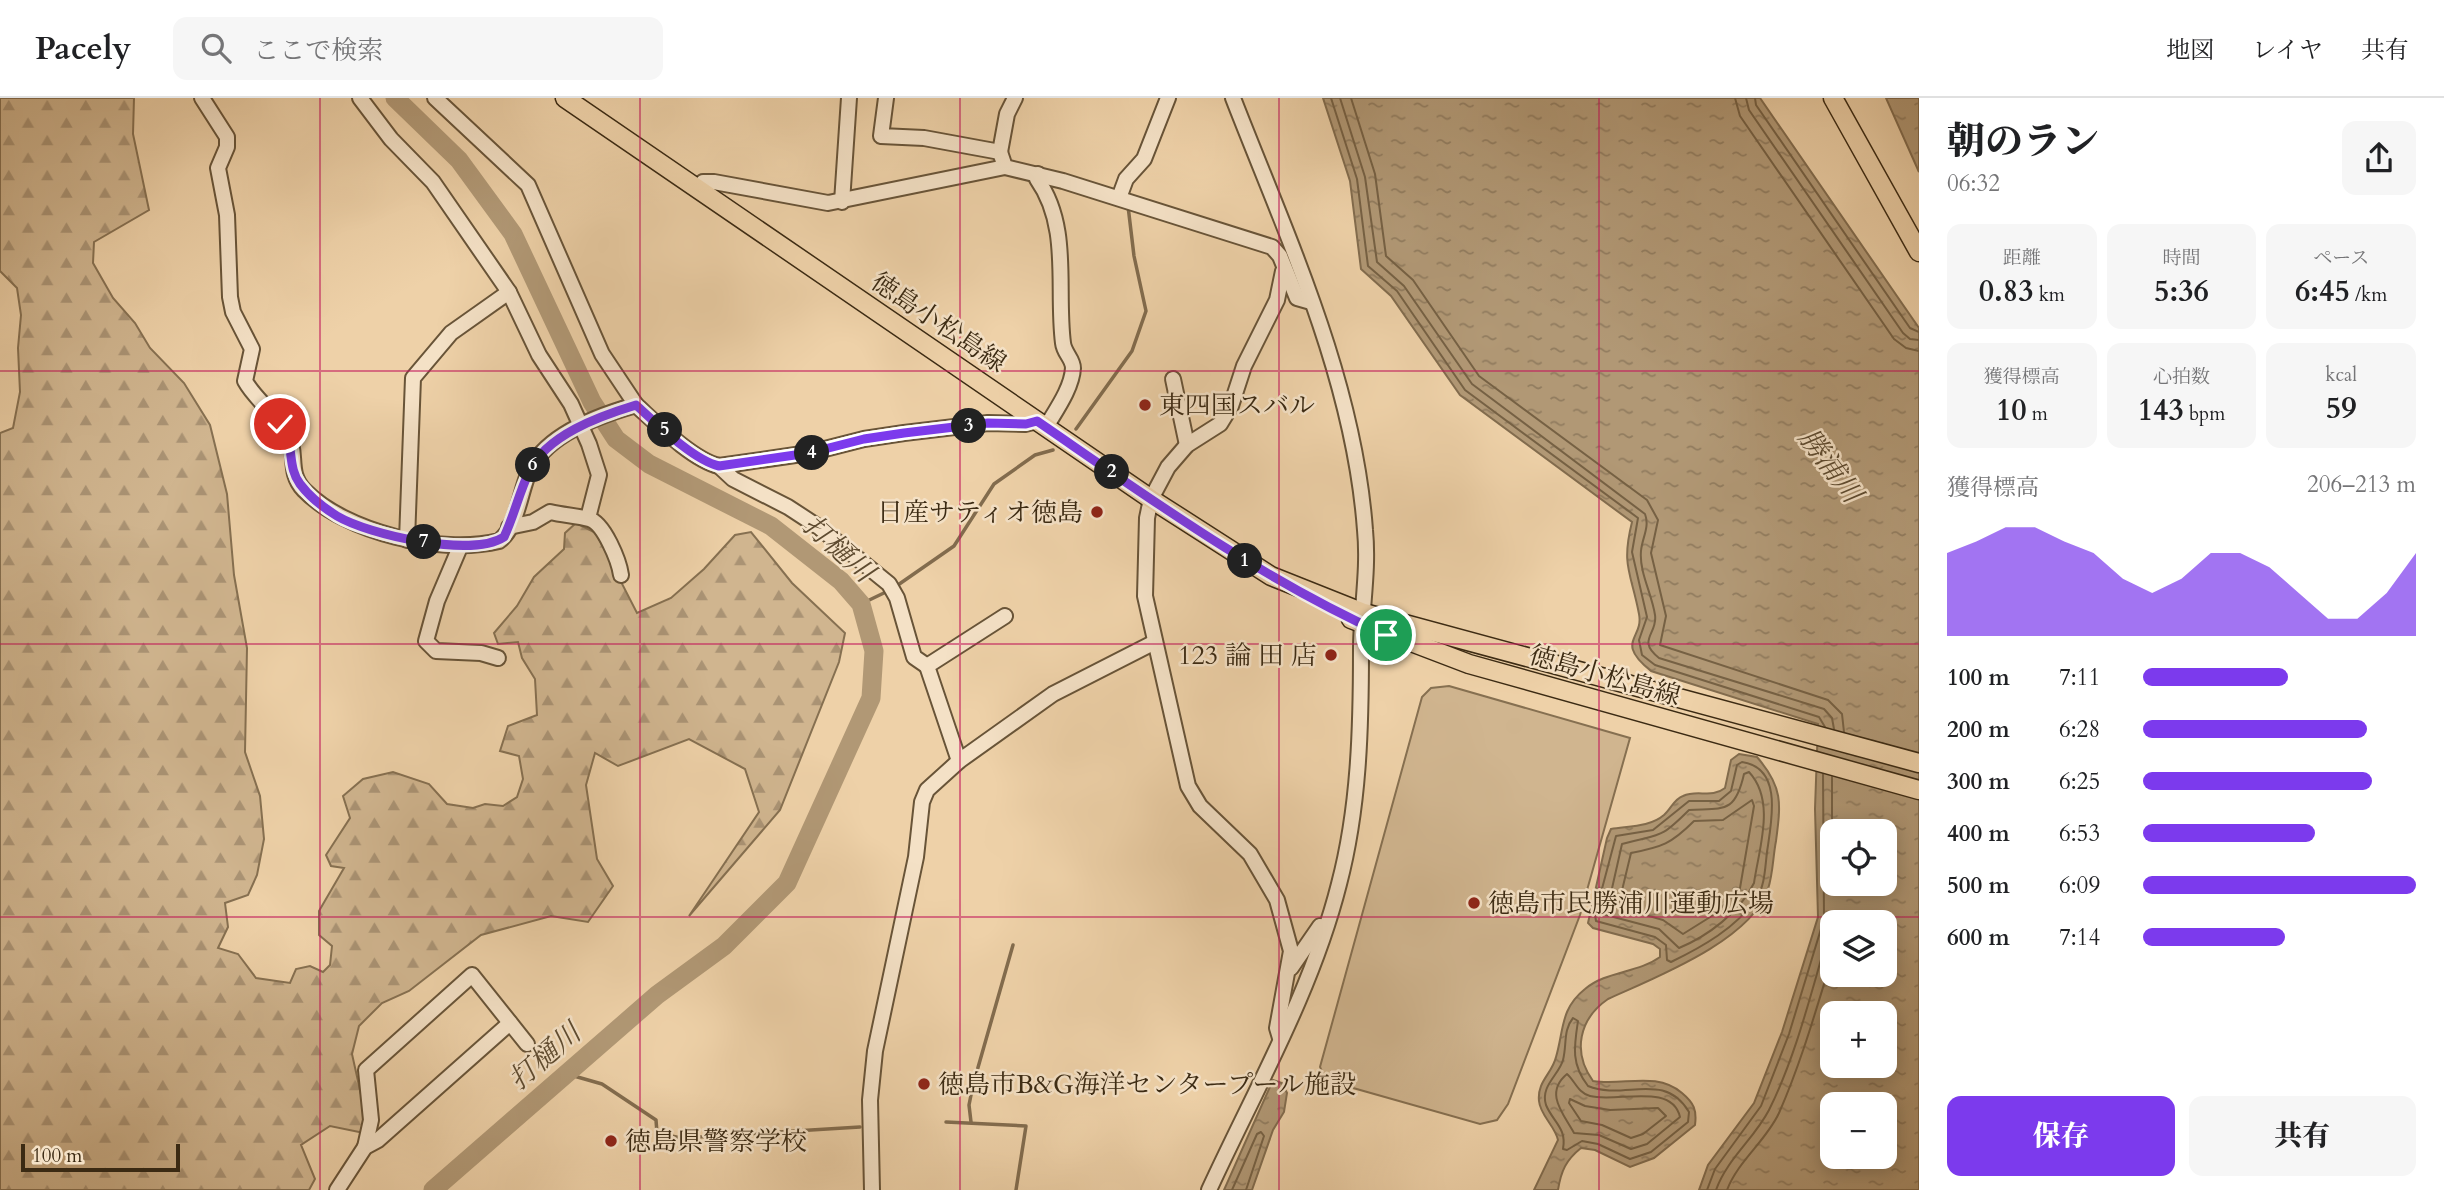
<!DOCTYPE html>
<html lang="ja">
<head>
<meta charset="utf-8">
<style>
	:root { --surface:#fff; --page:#f6f6f6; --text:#202124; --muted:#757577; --line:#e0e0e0; --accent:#7c3aed }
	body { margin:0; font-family:Cardo,"Noto Serif JP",serif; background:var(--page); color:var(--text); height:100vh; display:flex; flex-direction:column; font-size:26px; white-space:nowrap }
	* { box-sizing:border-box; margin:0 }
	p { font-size:23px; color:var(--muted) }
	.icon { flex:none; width:38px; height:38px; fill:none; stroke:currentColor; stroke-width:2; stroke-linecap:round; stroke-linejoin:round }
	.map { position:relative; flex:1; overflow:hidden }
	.drawer { display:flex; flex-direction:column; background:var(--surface); width:525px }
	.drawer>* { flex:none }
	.fabs { position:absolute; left:1820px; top:721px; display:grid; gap:14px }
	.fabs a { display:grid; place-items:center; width:77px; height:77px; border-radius:14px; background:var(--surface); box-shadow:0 4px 18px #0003; font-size:35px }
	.scale { position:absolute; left:21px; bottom:18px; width:159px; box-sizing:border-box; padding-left:7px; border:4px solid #3b2a13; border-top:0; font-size:19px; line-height:24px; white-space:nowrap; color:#3b2a13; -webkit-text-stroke:5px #f4e1c6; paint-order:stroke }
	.pin { position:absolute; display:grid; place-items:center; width:60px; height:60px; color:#fff; margin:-30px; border:4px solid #fff; border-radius:50%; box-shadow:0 2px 7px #0007 }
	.km { position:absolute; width:35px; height:35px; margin:-18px; border-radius:50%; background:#222; color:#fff; font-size:19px; line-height:35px; text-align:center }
	.round { display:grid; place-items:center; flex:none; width:74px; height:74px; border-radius:14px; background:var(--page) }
	.summary { display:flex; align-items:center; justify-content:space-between; height:119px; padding:0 28px }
	h1 { font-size:38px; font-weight:800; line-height:52px }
	.metrics { display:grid; grid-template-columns:repeat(3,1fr); gap:10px; height:119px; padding:7px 28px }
	.metrics div { display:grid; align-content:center; border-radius:14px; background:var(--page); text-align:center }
	.metrics b { font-size:30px; font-weight:800 }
	.metrics small { font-size:19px; font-weight:400 }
	.metrics p { font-size:19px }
	.chart { height:196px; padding:14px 28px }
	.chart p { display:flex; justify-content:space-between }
	.chart svg { width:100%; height:126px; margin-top:7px; fill:var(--accent); opacity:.7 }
	.button { display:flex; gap:14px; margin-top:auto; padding:14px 28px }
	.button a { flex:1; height:80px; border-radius:14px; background:var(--accent); color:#fff; font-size:28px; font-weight:800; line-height:80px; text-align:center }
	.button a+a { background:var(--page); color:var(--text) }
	ul { padding:0 28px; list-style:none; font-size:23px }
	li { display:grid; grid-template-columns:112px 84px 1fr; align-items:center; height:52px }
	li i { height:18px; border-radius:9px; background:var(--accent) }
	header { display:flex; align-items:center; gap:42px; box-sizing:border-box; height:98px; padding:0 35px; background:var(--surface); border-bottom:2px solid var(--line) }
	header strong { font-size:33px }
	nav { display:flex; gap:38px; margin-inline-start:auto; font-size:24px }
	.search { width:490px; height:63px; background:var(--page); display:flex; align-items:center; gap:18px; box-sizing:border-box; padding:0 24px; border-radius:14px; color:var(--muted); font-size:26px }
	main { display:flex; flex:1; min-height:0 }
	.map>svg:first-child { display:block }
</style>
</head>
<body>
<header>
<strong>Pacely</strong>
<div class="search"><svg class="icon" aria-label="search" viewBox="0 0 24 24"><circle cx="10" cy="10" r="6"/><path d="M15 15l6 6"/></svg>ここで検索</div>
<nav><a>地図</a><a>レイヤ</a><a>共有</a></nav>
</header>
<main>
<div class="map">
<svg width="1919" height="1092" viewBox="0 0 1919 1092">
	<defs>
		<pattern id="forest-firs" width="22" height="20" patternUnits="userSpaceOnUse" patternTransform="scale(1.75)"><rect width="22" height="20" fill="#d0b58f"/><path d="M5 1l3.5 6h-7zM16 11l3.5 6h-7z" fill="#aa9374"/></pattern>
		<pattern id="water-ripples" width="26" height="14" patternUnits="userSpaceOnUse" patternTransform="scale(1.75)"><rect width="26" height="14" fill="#b19875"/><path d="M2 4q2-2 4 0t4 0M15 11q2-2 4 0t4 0" fill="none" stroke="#917c5f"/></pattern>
	</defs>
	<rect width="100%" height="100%" fill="#eed1a8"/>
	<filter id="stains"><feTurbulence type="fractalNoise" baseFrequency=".00286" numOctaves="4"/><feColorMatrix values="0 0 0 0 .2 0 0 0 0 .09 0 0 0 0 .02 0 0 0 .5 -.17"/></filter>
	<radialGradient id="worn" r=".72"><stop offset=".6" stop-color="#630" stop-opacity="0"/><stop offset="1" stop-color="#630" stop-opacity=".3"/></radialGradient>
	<path fill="#d0b58f" stroke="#867051" stroke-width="2" d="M1449 588 1630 640 1580 817 1508 1006 1497 1022 1480 1026 1332 984 1324 978 1320 969 1422 599 1431 590Z"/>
	<path fill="url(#forest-firs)" stroke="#867051" stroke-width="2" d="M0 0H134L133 36 149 112 94 144 93 165 113 200 135 225 150 250 184 285 210 327 227 396 234 477 247 550 245 654 260 698 264 741 257 777 248 797 225 805 228 829 218 850 238 856 256 880 290 885 296 871 310 868 323 874 330 867 332 848 319 837V813L344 770 331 768 326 757 350 720 343 698 363 681 393 674 429 686 447 706 473 710 485 706 503 708 517 699 523 681 519 658 500 653 508 628 537 617 535 581 522 560 518 544 498 546 494 535 517 508 534 479 564 451 565 435 576 425 596 435 637 515 671 500 704 471 735 437 751 434 792 485 845 535 839 564 780 712 689 818 759 714 745 671 689 641 618 668 595 655 586 687 597 761 613 788 588 824 551 818 481 837 409 893 382 905 359 928 352 956 364 1010V1035L330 1028 301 1047 315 1081 309 1092H0V335L13 330 20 294 18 250 21 217 17 190 0 173Z"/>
	<g fill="url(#water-ripples)" stroke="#826c4e" stroke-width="2" fill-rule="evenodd">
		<path d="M1323 0H1760L1919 230V1092H1699L1708 1067 1754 1005 1782 934 1818 819 1815 711 1818 626 1651 573C1614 543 1644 541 1639 516 1631 474 1621 468 1632 424L1460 297 1391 198 1361 171 1350 83ZM1832 733H1885V786H1832ZM1832 824H1885V877H1832ZM1832 915H1885V968H1832ZM1832 1006H1885V1059H1832Z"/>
		<path d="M1886 0H1919V74Z"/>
		<path d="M1739 656 1757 659C1783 689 1781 705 1776 743 1773 758 1773 776 1768 791 1751 843 1654 880 1608 901 1579 921 1572 954 1593 983 1624 988 1656 973 1682 995 1694 1005 1697 1012 1695 1027L1654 1060 1630 1069 1595 1052 1581 1050C1566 1062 1561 1073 1558 1092H1534L1558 1042C1555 1028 1540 1017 1539 1003 1537 983 1552 976 1556 959 1564 932 1560 911 1585 891 1606 873 1638 875 1660 859V851L1653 846 1593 830 1588 825 1607 740 1611 731C1629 728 1650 729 1664 717 1671 711 1674 701 1683 698 1698 691 1711 701 1725 690L1731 662Z"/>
		<path d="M1273 982 1282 985 1287 995 1284 1014 1273 1032 1252 1092H1224Z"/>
	</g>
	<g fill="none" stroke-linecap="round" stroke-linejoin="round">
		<g stroke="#766144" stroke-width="2">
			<path d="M1331 0 1357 81 1368 168 1397 193 1465 292 1638 420 1632 454 1647 519 1639 542 1642 557 1655 567 1819 619 1825 629"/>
			<path d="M1340 0 1365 79 1377 164 1404 188 1472 286 1645 416C1650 429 1642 440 1641 453 1639 474 1652 496 1655 517 1658 536 1636 542 1659 560L1824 611 1832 620 1834 631"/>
			<path d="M1351 0 1375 76 1386 158 1413 182 1479 278 1647 402 1658 422 1651 455 1666 518 1660 547 1828 602 1842 616 1844 634"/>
			<path d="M1735 0 1740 18 1894 241 1906 250 1919 253"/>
			<path d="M1746 0 1749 12 1903 235 1910 241 1919 242"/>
			<path d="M1755 0 1756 7 1910 230 1919 234"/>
			<path d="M1742 664C1784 670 1771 725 1767 754 1765 770 1765 788 1756 801 1736 830 1702 849 1671 864L1667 862 1666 847 1655 839 1596 823 1595 817 1616 738 1653 732 1689 703H1719L1731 693 1737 667Z"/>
			<path d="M1749 674C1776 703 1759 750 1754 785 1740 814 1708 838 1679 850L1659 831 1606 817 1622 746C1661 735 1658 743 1689 712 1724 710 1735 716 1744 676Z"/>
			<path d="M1832 679V770"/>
			<path d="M1752 702 1754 708 1740 790 1715 816 1683 836 1663 822 1618 809 1631 755C1662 749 1671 746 1694 723L1723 722Z"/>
			<path d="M1573 920 1578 923C1574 949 1571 966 1588 988 1624 1003 1664 972 1689 1014L1688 1024 1651 1054 1630 1061 1598 1046 1582 1043 1567 1052 1563 1051C1567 1030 1553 1024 1546 1007 1540 988 1559 977 1563 962 1567 947 1563 932 1573 920Z"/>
			<path d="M1567 976C1575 983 1578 995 1590 998 1616 1005 1672 984 1680 1019L1647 1046 1631 1051 1599 1037 1574 1035C1563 1015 1544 995 1567 976Z"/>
			<path d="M1570 1001 1585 1008 1610 1012 1658 1010 1666 1018 1643 1036 1631 1040 1602 1027 1581 1023 1569 1005Z"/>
			<path d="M1232 1092 1257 1036 1261 1034 1264 1038 1246 1092"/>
			<path d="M1707 1092 1715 1071 1761 1008 1789 936 1824 821 1823 676"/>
			<path d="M1716 1092C1727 1061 1754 1041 1769 1012 1798 954 1813 886 1832 824"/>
			<path d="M1727 1092C1738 1063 1766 1043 1779 1015 1801 965 1816 912 1832 860"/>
		</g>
		<g stroke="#826c4e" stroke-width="3.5">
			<path d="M1076 331 1132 253 1146 213 1134 158 1128 108"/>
			<path d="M895 489 954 448 994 386 1035 357 1053 352"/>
			<path d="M861 506 888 493"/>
			<path d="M567 976 602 986 656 1022 657 1035 681 1040 860 1029"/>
			<path d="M946 1024 1026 1028 1016 1092"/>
			<path d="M971 1024 969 1007 973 987 1013 847"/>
		</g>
		<path stroke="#b19875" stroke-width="19" d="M395 0 459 62 513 136 592 304 616 341 649 366 771 428 841 483 861 506 874 553 871 600 787 785 724 848 657 897 433 1092"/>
		<defs>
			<g id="minor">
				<path d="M202 0 227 39V49L218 70 227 117 230 199 233 214 252 251 245 283C256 303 278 317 288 337 298 356 287 374 304 392 346 435 441 457 499 443 517 430 520 394 529 374 545 337 600 317 636 307 657 326 693 362 719 368L809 355 864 341 904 335 988 325 1025 326 1037 323"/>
				<path d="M360 0 391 41 433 84 509 194"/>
				<path d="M435 0 528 87 602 256 636 307"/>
				<path d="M886 0 881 38 924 40 1000 54 1007 16 1015 0"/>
				<path d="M1000 54 1005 69 1063 83 1272 149 1280 158 1297 200 1311 204"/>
				<path d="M1038 76 1037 81C1071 129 1056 190 1063 245 1064 255 1073 261 1073 270 1072 290 1056 312 1046 329"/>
				<path d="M699 91 703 84H714L828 105 1005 69"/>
				<path d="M1119 100 1126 81 1144 61 1168 0"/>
				<path d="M842 104 849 0"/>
				<path d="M1173 281 1187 347"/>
				<path d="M719 368 733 381 788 409 820 430 889 486 897 500 914 559 927 568"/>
				<path d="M509 429 533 424 550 414C563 417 577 418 589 421 604 425 619 463 621 477"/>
				<path d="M407 442 413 280 451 235 509 194 539 257 571 306 589 346 599 377 588 420"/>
				<path d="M460 449 437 503 426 543 436 553 481 555 498 560"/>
				<path d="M959 663 927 568 1005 518"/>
				<path d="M1291 870 1320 828"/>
				<path d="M1280 940 1277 930 1291 853 1277 802 1250 756 1200 708 1188 688 1145 498 1147 420 1151 401 1168 369 1187 347 1220 326 1231 308 1244 268 1277 202 1283 173"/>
				<path d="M365 1049 371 1022 366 972 472 877 527 946"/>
				<path d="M337 1092 365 1049 378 1042 510 925"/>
				<path d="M872 1092 870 1002 875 953 916 759 922 704 927 692 959 663 1053 596 1155 544"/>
				<path d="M1209 1092C1255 992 1312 893 1339 786 1359 710 1361 631 1361 552 1361 512 1369 473 1365 432 1354 281 1287 139 1233 0"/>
			</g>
			<g id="major">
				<path d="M565 0 1151 401 1271 478 1364 515 1919 665"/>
				<path d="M1833 0 1919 154"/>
				<path d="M1351 521 1469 566 1919 692"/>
			</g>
		</defs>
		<use href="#minor" stroke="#685438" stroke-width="18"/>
		<use href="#major" stroke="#3b2a13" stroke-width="21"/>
		<use href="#minor" stroke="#f4e1c6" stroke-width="14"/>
		<use href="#major" stroke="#eed1a8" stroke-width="18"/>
	</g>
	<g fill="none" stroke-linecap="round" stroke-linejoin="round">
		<defs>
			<path id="route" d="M280 326C296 347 286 367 300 386 309 398 324 410 337 418 369 437 472 460 504 439 514 418 519 395 529 374 546 337 600 318 636 307 657 326 693 362 719 368L809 355 864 341 904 335 988 325 1026 326 1037 323C1149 400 1261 481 1386 537"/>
		</defs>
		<use href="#route" stroke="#fff" stroke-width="14"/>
		<use href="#route" stroke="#7c3aed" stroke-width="9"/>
	</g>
	<path fill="none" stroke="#c2185b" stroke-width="2" stroke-opacity="0.55" d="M320 0V1092M640 0V1092M960 0V1092M1279 0V1092M1599 0V1092M0 273H1919M0 546H1919M0 819H1919"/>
	<g fill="#8f2418" stroke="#f4e1c6" stroke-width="2.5">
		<circle cx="1145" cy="307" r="7"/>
		<circle cx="1097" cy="414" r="7"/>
		<circle cx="1331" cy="557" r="7"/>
		<circle cx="1474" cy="805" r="7"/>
		<circle cx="924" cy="986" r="7"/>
		<circle cx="611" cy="1043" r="7"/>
	</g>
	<g text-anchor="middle" stroke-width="5" stroke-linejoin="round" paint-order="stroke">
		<g font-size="26" fill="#3b2a13" stroke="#f4e1c6">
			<text transform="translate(939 224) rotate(34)" y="9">徳島小松島線</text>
			<text transform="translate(1605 577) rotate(16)" y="9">徳島小松島線</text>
		</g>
		<g font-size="26" fill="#3b2a13" stroke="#f4e1c6" text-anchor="start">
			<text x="1159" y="316">東四国スバル</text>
			<text x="1083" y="423" text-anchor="end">日産サティオ徳島</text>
			<text x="1317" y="566" text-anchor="end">123 論 田 店</text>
			<text x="1488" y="814">徳島市民勝浦川運動広場</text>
			<text x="938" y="995">徳島市B&amp;G海洋センタープール施設</text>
			<text x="625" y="1052">徳島県警察学校</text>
		</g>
		<g font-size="28" font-style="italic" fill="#5e4b30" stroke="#f4e1c6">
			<text transform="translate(1831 367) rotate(53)" y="10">勝浦川</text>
			<text transform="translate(839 450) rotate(42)" y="10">打樋川</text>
			<text transform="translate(544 958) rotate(-41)" y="10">打樋川</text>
		</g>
	</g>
	<rect width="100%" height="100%" filter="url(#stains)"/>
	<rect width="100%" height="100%" fill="url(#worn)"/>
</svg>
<div class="fabs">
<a><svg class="icon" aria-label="locate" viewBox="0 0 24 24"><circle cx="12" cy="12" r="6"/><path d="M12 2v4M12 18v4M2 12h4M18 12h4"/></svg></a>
<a><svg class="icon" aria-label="layers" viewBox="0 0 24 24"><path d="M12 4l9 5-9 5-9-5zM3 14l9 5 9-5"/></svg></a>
<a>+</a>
<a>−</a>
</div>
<div class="scale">100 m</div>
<div class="pin" style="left:1386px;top:537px;background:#1e9e55"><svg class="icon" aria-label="arrive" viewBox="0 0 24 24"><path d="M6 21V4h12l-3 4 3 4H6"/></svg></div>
<div class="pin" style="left:280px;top:326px;background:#d93025"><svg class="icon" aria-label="check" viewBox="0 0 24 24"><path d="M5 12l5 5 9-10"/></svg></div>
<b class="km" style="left:1245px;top:463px">1</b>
<b class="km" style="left:1112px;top:374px">2</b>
<b class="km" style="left:969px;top:328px">3</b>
<b class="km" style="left:812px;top:355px">4</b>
<b class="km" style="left:665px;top:332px">5</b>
<b class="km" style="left:533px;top:367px">6</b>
<b class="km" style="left:424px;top:444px">7</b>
</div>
<section class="drawer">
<div class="summary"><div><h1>朝のラン</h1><p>06:32</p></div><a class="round"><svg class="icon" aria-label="share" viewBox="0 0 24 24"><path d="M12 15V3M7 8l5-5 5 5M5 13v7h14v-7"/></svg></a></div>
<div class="metrics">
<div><p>距離</p><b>0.83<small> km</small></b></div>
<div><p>時間</p><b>5:36</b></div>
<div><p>ペース</p><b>6:45<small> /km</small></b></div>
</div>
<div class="metrics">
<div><p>獲得標高</p><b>10<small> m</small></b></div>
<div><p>心拍数</p><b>143<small> bpm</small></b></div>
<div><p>kcal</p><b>59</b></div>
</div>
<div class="chart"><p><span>獲得標高</span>206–213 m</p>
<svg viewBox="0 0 160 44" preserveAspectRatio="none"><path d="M0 44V15L10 11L20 6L30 6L40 11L50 15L60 24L70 29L80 24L90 15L100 15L110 20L120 29L130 38L140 38L150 29L160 15V44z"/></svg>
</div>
<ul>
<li><b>100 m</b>7:11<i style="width:53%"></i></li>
<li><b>200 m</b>6:28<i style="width:82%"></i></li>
<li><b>300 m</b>6:25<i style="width:84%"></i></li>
<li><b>400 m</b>6:53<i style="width:63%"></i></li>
<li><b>500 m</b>6:09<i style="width:100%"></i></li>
<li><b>600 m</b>7:14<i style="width:52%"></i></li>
</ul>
<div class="button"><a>保存</a><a>共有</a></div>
</section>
</main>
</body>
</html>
